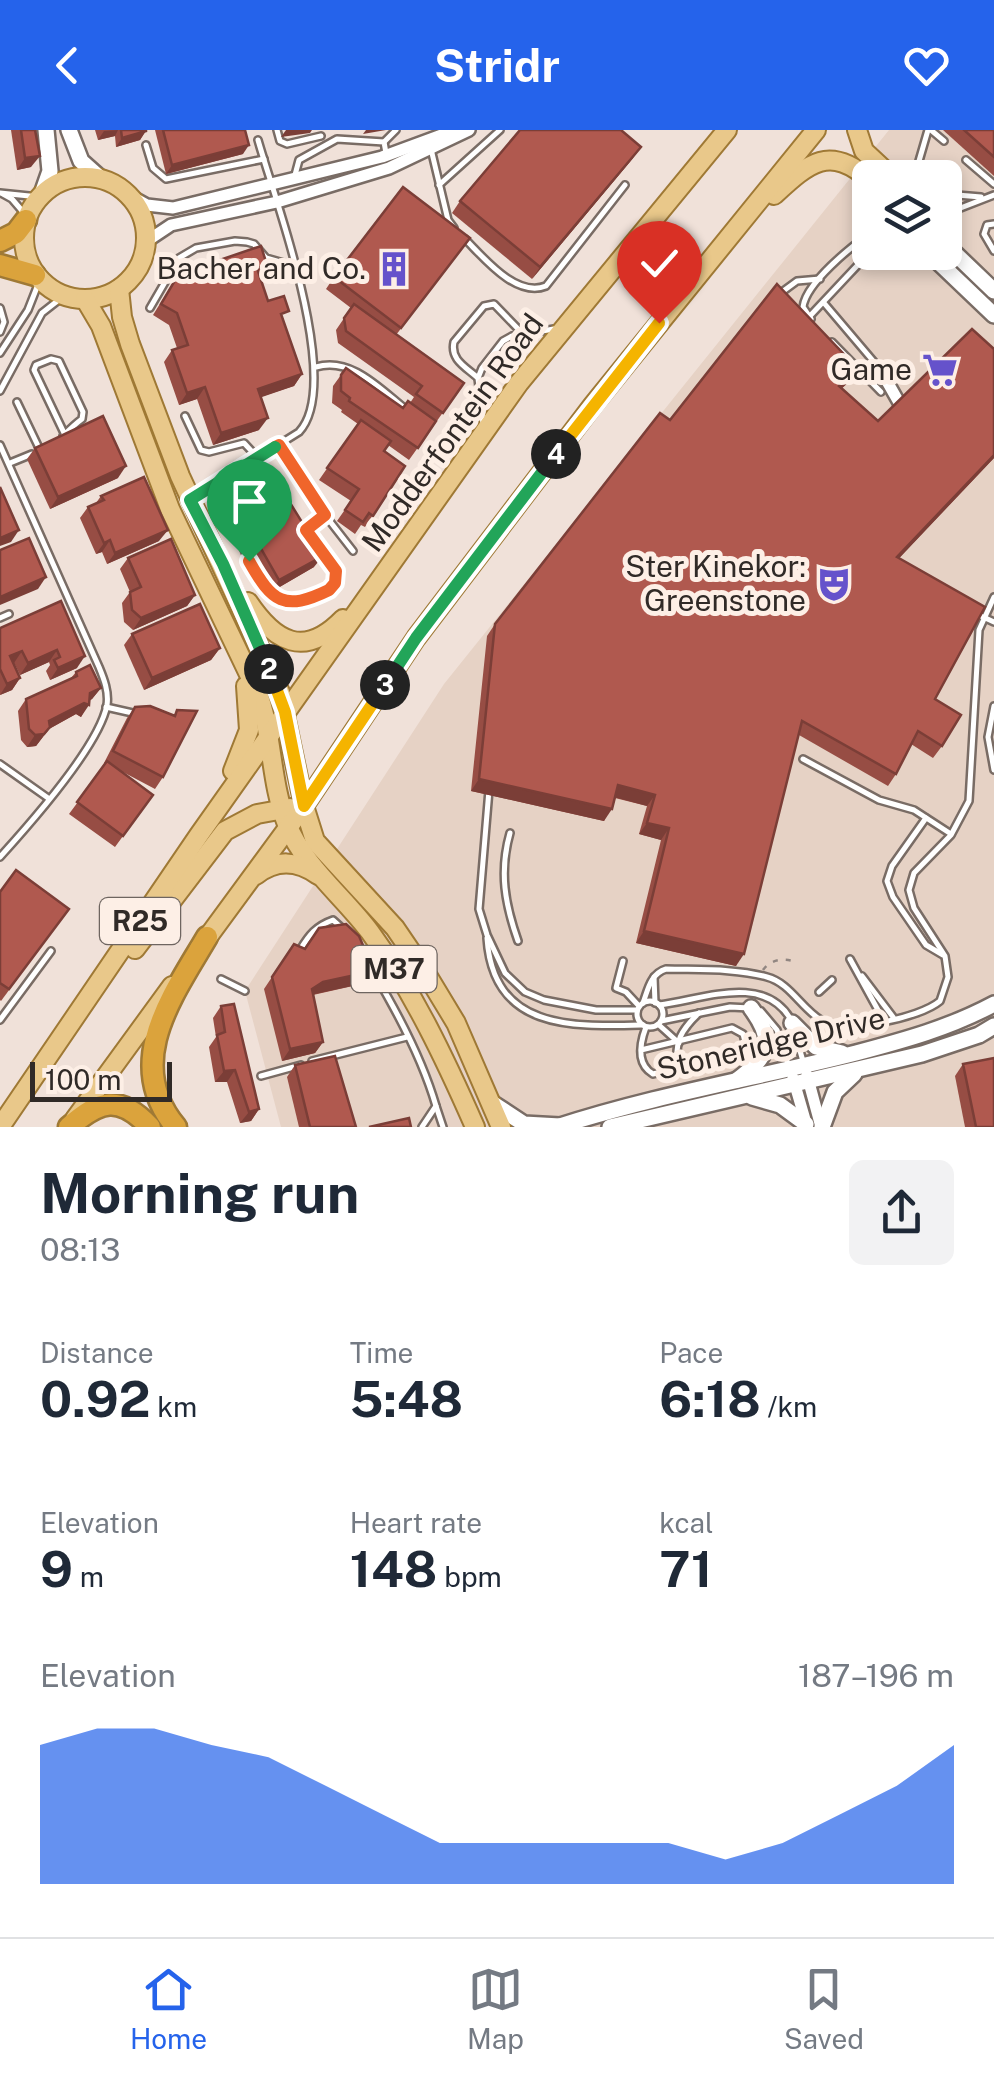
<!DOCTYPE html>
<html lang="en">
<head>
<meta charset="utf-8">
<style>
	:root { --surface:#fff; --page:#f2f2f3; --text:#1f2937; --muted:#747a83; --line:#e0e1e3; --accent:#2563eb }
	body { margin:0; font-family:"Public Sans",sans-serif; background:var(--page); color:var(--text); height:100vh; display:flex; flex-direction:column; font-size:38px; white-space:nowrap }
	* { box-sizing:border-box; margin:0 }
	p { font-size:32px; color:var(--muted) }
	.icon { flex:none; width:55px; height:55px; fill:none; stroke:currentColor; stroke-width:2; stroke-linecap:round; stroke-linejoin:round }
	.map { position:relative; height:997px; overflow:hidden }
	.sheet { display:flex; flex-direction:column; background:var(--surface); flex:1 }
	.sheet>* { flex:none }
	.tools { position:absolute; left:852px; top:30px; display:grid; gap:20px }
	.tools a { display:grid; place-items:center; width:110px; height:110px; border-radius:15px; background:var(--surface); box-shadow:0 5px 15px #0003; font-size:50px }
	.scale { position:absolute; left:30px; bottom:25px; width:142px; box-sizing:border-box; padding-left:10px; border:5px solid #302a27; border-top:0; font-size:28px; line-height:35px; white-space:nowrap; color:#302a27; -webkit-text-stroke:8px #fdefe6; paint-order:stroke }
	.pin { position:absolute; display:grid; place-items:center; width:85px; height:85px; color:#fff; margin:-102px -42px; border-radius:50% 50% 50% 0; rotate:-45deg; box-shadow:0 0 10px #0007 }
	.pin .icon { rotate:45deg }
	.km { position:absolute; width:50px; height:50px; margin:-25px; border-radius:50%; background:#222; color:#fff; font-size:28px; line-height:50px; text-align:center }
	.round { display:grid; place-items:center; flex:none; width:105px; height:105px; border-radius:15px; background:var(--page) }
	.overview { display:flex; align-items:center; justify-content:space-between; height:170px; padding:0 40px }
	h1 { font-size:55px; font-weight:700; line-height:75px }
	.figures { display:grid; grid-template-columns:repeat(3,1fr); gap:15px; height:170px; padding:10px 40px }
	.figures div { display:grid; align-content:center }
	.figures b { font-size:50px; font-weight:700 }
	.figures small { font-size:28px; font-weight:400 }
	.figures p { font-size:28px }
	.chart { height:280px; padding:20px 40px }
	.chart p { display:flex; justify-content:space-between }
	.chart svg { width:100%; height:180px; margin-top:10px; fill:var(--accent); opacity:.7 }
	header { display:flex; justify-content:space-between; align-items:center; height:130px; padding:0 40px; background:var(--accent); color:#fff; font-size:45px; font-weight:700 }
	.tabs { display:flex; justify-content:space-around; align-items:center; height:140px; border-top:2px solid var(--line); background:var(--surface); font-size:28px; color:var(--muted) }
	.tabs a { display:grid; justify-items:center; gap:5px }
	.tabs .active { color:var(--accent) }
	.map>svg:first-child { display:block }
</style>
</head>
<body>
<header><svg class="icon" aria-label="back" viewBox="0 0 24 24"><path d="M15 5l-7 7 7 7"/></svg>Stridr<svg class="icon" aria-label="heart" viewBox="0 0 24 24"><path d="M12 20l-8-8c-3-5 5-10 8-4 3-6 11-1 8 4z"/></svg></header>
<div class="map">
<svg width="994" height="997" viewBox="0 0 994 997">
	<rect width="100%" height="100%" fill="#f0e1d9"/>
	<path fill="#e6d2c5" fill-rule="evenodd" d="M889 0H994V997H281L245 861 444 554ZM870 48H945V122H870Z"/>
	<g fill="none" stroke-linecap="round" stroke-linejoin="round">
		<defs>
			<g id="lane">
				<path d="M277 0 280 11 287 14 321 6"/>
				<path d="M931 0 944 11"/>
				<path d="M384 12 396 0"/>
				<path d="M146 15 153 38 166 49 264 29"/>
				<path d="M431 19 448 90 454 98"/>
				<path d="M966 30 994 54"/>
				<path d="M919 31 928 0"/>
				<path d="M295 45 299 30 337 9 384 12 386 23"/>
				<path d="M439 55 500 0"/>
				<path d="M0 63 39 67"/>
				<path d="M3 64 12 69 24 83"/>
				<path d="M945 64 981 67"/>
				<path d="M945 84 994 65"/>
				<path d="M994 94 987 95 984 104 994 121"/>
				<path d="M465 109C484 128 516 168 546 156L625 55"/>
				<path d="M782 162 797 151 820 149"/>
				<path d="M824 173 880 239"/>
				<path d="M0 178 4 192 0 202"/>
				<path d="M150 178 179 128 196 118 235 111 247 112 254 114 266 128 294 136"/>
				<path d="M809 187 870 122"/>
				<path d="M811 189 803 177C806 153 850 118 870 103"/>
				<path d="M832 212 881 262"/>
				<path d="M0 223 28 180 39 152"/>
				<path d="M316 237C352 226 382 261 408 281"/>
				<path d="M478 248C466 237 450 230 454 212L484 176 494 174 523 204"/>
				<path d="M0 261 42 183 65 165"/>
				<path d="M17 272 40 320"/>
				<path d="M185 286 201 320 209 322 244 313 258 328"/>
				<path d="M483 294 478 248 482 238 503 211 512 206 554 199"/>
				<path d="M63 306C69 300 75 294 82 289L83 282 59 231 51 229 36 235 34 240 65 305"/>
				<path d="M0 315 99 537C104 549 109 562 107 575 99 616 29 695 0 727"/>
				<path d="M279 315 325 385 353 421"/>
				<path d="M10 333 32 324"/>
				<path d="M195 367 299 302C344 254 275 70 258 10"/>
				<path d="M227 381 249 431 274 467C295 475 336 468 335 441L320 424"/>
				<path d="M306 402 307 398 325 385"/>
				<path d="M981 486 994 492"/>
				<path d="M0 488 9 484"/>
				<path d="M994 576 988 607 994 640"/>
				<path d="M106 577 137 584"/>
				<path d="M803 629 879 670 914 680 951 704"/>
				<path d="M0 634 48 668"/>
				<path d="M489 660 479 779 487 805 505 843 525 862 544 870 596 880H637"/>
				<path d="M926 688 892 736 887 751 893 767 926 815 943 825"/>
				<path d="M510 703C499 742 505 774 518 811"/>
				<path d="M487 808C493 900 571 897 643 895"/>
				<path d="M300 820C309 805 316 796 333 790L343 799"/>
				<path d="M850 829 884 891"/>
				<path d="M623 831 616 858 626 862 639 876"/>
				<path d="M372 840C398 883 422 928 436 976L422 997"/>
				<path d="M862 846 893 887"/>
				<path d="M654 847 655 873"/>
				<path d="M221 849 245 861"/>
				<path d="M819 862 832 850"/>
				<circle cx="650" cy="884" r="13"/>
				<path d="M643 873C648 860 650 844 666 839 698 840 735 838 767 847 790 853 801 878 821 890 845 904 920 888 940 871L948 847 945 826 914 778 909 760 914 743 951 705 969 671 979 500 994 467"/>
				<path d="M659 875C702 870 762 843 790 888"/>
				<path d="M761 881 777 900 789 937"/>
				<path d="M0 890 51 821"/>
				<path d="M661 891 730 877 750 878"/>
				<path d="M659 895 679 913"/>
				<path d="M795 904 803 931"/>
				<path d="M641 920 732 898 743 904 745 912 734 925 653 944C636 934 640 913 646 897"/>
				<path d="M312 931 407 907"/>
				<path d="M681 936C670 915 684 897 699 883"/>
				<path d="M261 946 301 935"/>
				<path d="M436 976 443 997"/>
			</g>
			<g id="street">
				<path d="M127 64 147 75 173 78 382 27 455 0"/>
				<path d="M147 111 171 95 277 72 389 38 469 0"/>
				<path d="M880 239 905 283"/>
				<path d="M807 945 821 997"/>
				<path d="M793 948 806 993"/>
			</g>
			<g id="secondary">
				<path d="M69 0 81 31 100 48"/>
				<path d="M42 64 50 41 46 0"/>
				<path d="M945 114 994 161"/>
				<path d="M928 122 994 185"/>
				<path d="M792 893 816 917 842 923"/>
				<path d="M737 950C769 926 776 912 751 878"/>
				<path d="M752 967 780 975 806 994"/>
				<path d="M492 973 524 994 560 996"/>
				<path d="M557 997C655 965 757 948 856 923 905 910 949 898 994 874"/>
				<path d="M610 997 922 924 979 905 994 896"/>
				<path d="M822 997 835 962 854 944"/>
			</g>
			<g id="primary">
				<path d="M857 0 864 21 893 48"/>
				<circle cx="85" cy="108" r="61"/>
				<path d="M774 65C809 33 829 14 870 50"/>
				<path d="M119 159 122 187 130 214 180 346 280 562 304 676 315 711 395 798 427 845 456 893 501 997"/>
				<path d="M85 169 101 196 170 379 257 561C273 603 270 652 287 694 303 735 344 767 370 802 413 861 446 931 475 997"/>
				<path d="M248 472C275 512 304 529 343 489"/>
				<path d="M233 641 249 600 246 556"/>
				<path d="M256 745C276 729 297 730 318 745"/>
				<path d="M135 819 225 701 257 684 290 678"/>
				<path d="M199 819 304 676 416 508 593 275 816 0"/>
				<path d="M75 989 172 856"/>
				<path d="M0 997 199 705 519 253 727 0"/>
			</g>
			<g id="highway">
				<path d="M0 111 16 103 26 90"/>
				<path d="M0 135 35 145"/>
				<path d="M69 997C100 970 119 964 150 997"/>
				<path d="M176 997C122 933 173 865 207 807"/>
			</g>
		</defs>
		<use href="#lane" stroke="#796c65" stroke-width="10"/>
		<use href="#street" stroke="#796c65" stroke-width="16"/>
		<use href="#secondary" stroke="#796c65" stroke-width="20"/>
		<use href="#primary" stroke="#9f7935" stroke-width="22"/>
		<use href="#highway" stroke="#9f7935" stroke-width="25"/>
		<path stroke="#918681" stroke-width="2.5" stroke-dasharray="5 8" stroke-linecap="butt" d="M763 840C770 830 782 828 793 831"/>
		<use href="#lane" stroke="#fff" stroke-width="5"/>
		<use href="#street" stroke="#fff" stroke-width="11"/>
		<use href="#secondary" stroke="#fff" stroke-width="15"/>
		<use href="#primary" stroke="#e9c88a" stroke-width="18"/>
		<use href="#highway" stroke="#dba33c" stroke-width="20"/>
	</g>
	<g fill="#974d44">
		<path d="M11 0H35L31 37 17 40Z"/>
		<path d="M95 0H146L140 10 116 17 115 6 98 10Z"/>
		<path d="M155 0H245L243 24 166 44Z"/>
		<path d="M943 0H994V46Z"/>
		<path d="M633 28 532 149 452 83 460 71Z"/>
		<path d="M470 108 396 205 464 253 409 330 388 315 384 321 405 336 365 397 361 395 355 404 337 391 351 371 319 350 358 294 341 282 342 280 332 273 333 256 346 238 403 278 410 273 414 267 338 213 336 200 351 178 326 159 334 147Z"/>
		<path d="M187 130 199 137 267 135 260 146 268 171 283 190 302 244 294 256 260 267 259 300 213 315 197 269 179 275 164 232 172 220 177 218 169 195 153 185Z"/>
		<path d="M994 219V328L899 428 935 569 942 616 933 628 911 614 896 644 888 656 799 605 736 836 636 813 661 710 639 704 647 676 615 668 604 691 471 661 487 506 495 494 670 290 858 239 850 251 842 258 878 291Z"/>
		<path d="M35 318 118 348 50 379 27 329Z"/>
		<path d="M101 366 159 411 107 434 102 422 96 424 80 388 88 377 96 373Z"/>
		<path d="M279 373 314 437 271 462 247 419 251 414 244 402 252 390 263 392 272 387 271 384Z"/>
		<path d="M128 428 195 465 187 476 133 500 124 492 122 473 130 462 120 439Z"/>
		<path d="M61 471 77 538 50 550 46 541 50 535 49 532 20 545 14 533 20 548 12 560 0 565V498Z"/>
		<path d="M132 504 220 518 211 530 144 560 124 515Z"/>
		<path d="M76 542 101 558 92 569 89 571 81 587 76 584 49 599 36 616 27 617 21 610 18 581 26 569 71 548Z"/>
		<path d="M135 577 174 585 177 580 163 647 155 659 121 641 153 665 115 717 69 684 106 634 104 633 127 588Z"/>
		<path d="M0 762 69 779 1 871 0 870Z"/>
		<path d="M294 814 305 819 374 841 366 853 313 865 323 912 315 923 282 931 264 859Z"/>
		<path d="M221 876 259 979 251 991 240 993 227 952H215L209 917 216 907 213 888Z"/>
		<path d="M963 934 994 997H965L955 946Z"/>
		<path d="M295 935 356 997H299L287 947Z"/>
	</g>
	<g fill="#7b3e37">
		<path d="M118 0 115 6 98 10 104 1Z"/>
		<path d="M286 0H312L310 3 281 7Z"/>
		<path d="M366 0H386L363 4Z"/>
		<path d="M146 1 140 10 116 17 122 8Z"/>
		<path d="M249 15 243 24 166 44 172 35Z"/>
		<path d="M641 17 633 28 532 149 540 137Z"/>
		<path d="M40 26 31 37 17 40 25 28Z"/>
		<path d="M858 239 850 251 831 268 839 256Z"/>
		<path d="M302 244 294 256 250 271 258 259Z"/>
		<path d="M205 257 197 269 179 275 187 263Z"/>
		<path d="M268 288 259 300 213 315 221 303Z"/>
		<path d="M994 325V328L889 439 897 427Z"/>
		<path d="M126 336 118 348 50 379 58 367Z"/>
		<path d="M19 400 11 412 0 416V408Z"/>
		<path d="M168 400 159 411 107 434 115 423Z"/>
		<path d="M110 410 102 422 96 424 104 413Z"/>
		<path d="M323 426 314 437 271 462 279 450Z"/>
		<path d="M46 447 38 459 0 475V467Z"/>
		<path d="M195 465 187 476 133 500 141 488Z"/>
		<path d="M220 518 211 530 144 560 152 548Z"/>
		<path d="M57 520 49 532 20 545 28 533Z"/>
		<path d="M22 521 14 533 2 538 10 526Z"/>
		<path d="M85 526 77 538 50 550 58 538Z"/>
		<path d="M20 548 12 560 0 565 7 554Z"/>
		<path d="M101 558 92 569 84 573 89 575 81 587 76 584 49 599 36 616 27 617 35 605 49 591 90 563Z"/>
		<path d="M479 649 612 679 604 691 471 661Z"/>
		<path d="M618 655 655 665 647 676 610 666Z"/>
		<path d="M647 693 669 698 661 710 639 704Z"/>
		<path d="M644 801 744 824 736 836 636 813Z"/>
		<path d="M374 841 366 853 315 864 303 871 312 859 323 852Z"/>
		<path d="M323 912 315 923 282 931 290 919Z"/>
		<path d="M235 940 227 952H215L224 941Z"/>
		<path d="M259 979 251 991 240 993 249 982Z"/>
	</g>
	<g fill="#b0594f" stroke="#7b3e37" stroke-width="2.5">
		<path d="M21 0H35L40 26 25 28Z"/>
		<path d="M121 0H146V1L122 8Z"/>
		<path d="M163 0H245L249 15 172 35Z"/>
		<path d="M520 0H621L641 17 540 137 460 71Z"/>
		<path d="M964 0H994V27Z"/>
		<path d="M403 57 470 108 401 198 334 147Z"/>
		<path d="M261 116 267 135 257 138 268 171 284 166 289 181 281 184 302 244 258 259 268 288 221 303 205 257 187 263 172 220 188 215 177 183 161 174 187 130 199 137Z"/>
		<path d="M777 154 858 239 839 256 878 291 972 199 994 219V325L897 427 985 477 935 569 961 585 942 616 918 601 896 644 802 591 744 824 644 801 669 698 647 693 655 665 618 655 612 679 479 649 495 494 660 283 670 290Z"/>
		<path d="M354 174 464 253 443 283 416 264 422 256 346 201 344 188Z"/>
		<path d="M346 238 403 278 408 271 436 291 418 318 349 271 350 268 341 261V245Z"/>
		<path d="M103 286 126 336 58 367 35 318Z"/>
		<path d="M361 290 391 311 384 321 405 336 373 386 369 383 363 392 345 380 359 359 327 338Z"/>
		<path d="M144 347 168 400 115 423 110 410 104 413 88 377 104 370 101 366Z"/>
		<path d="M0 357 19 400 0 408Z"/>
		<path d="M287 368 323 426 279 450 255 408 261 405 252 390 260 386 263 392 284 381 279 373Z"/>
		<path d="M29 408 46 447 0 467V420Z"/>
		<path d="M171 409 195 465 141 488 132 480 130 462 141 457 128 428Z"/>
		<path d="M61 471 85 526 58 538 54 530 60 527 57 520 28 533 22 521 10 526 20 548 7 554 0 539V498Z"/>
		<path d="M200 474 220 518 152 548 132 504Z"/>
		<path d="M90 535 101 558 90 563 89 575 84 573 49 591 50 597 44 604 35 605 29 599 26 569 77 546 76 542Z"/>
		<path d="M150 576 175 586 177 580 197 581 163 647 113 621 135 577Z"/>
		<path d="M107 631 153 665 123 706 77 672Z"/>
		<path d="M16 740 69 779 9 859 0 853V762Z"/>
		<path d="M346 794 359 806 374 841 323 852 312 859 323 912 290 919 272 847 294 814 305 819 319 798Z"/>
		<path d="M234 874 259 979 249 982 235 940 224 941 217 905 225 902 221 876Z"/>
		<path d="M335 926 356 997H310L295 935Z"/>
		<path d="M994 928V997H976L963 934Z"/>
		<path d="M409 988 411 997H369Z"/>
	</g>
	<g fill="none" stroke-linecap="round" stroke-linejoin="round">
		<defs>
			<path id="split-1" d="M249 431C272 472 284 482 329 460L335 453 336 441 306 400 325 385 279 315 275 317"/>
			<path id="split-2" d="M269 539 223 434 190 370 275 317"/>
			<path id="split-3" d="M269 539 285 582 304 676 385 555"/>
			<path id="split-4" d="M385 555 416 508 556 324"/>
			<path id="split-5" d="M556 324 659 193"/>
		</defs>
		<use href="#split-1" stroke="#fff" stroke-width="20"/>
		<use href="#split-2" stroke="#fff" stroke-width="20"/>
		<use href="#split-3" stroke="#fff" stroke-width="20"/>
		<use href="#split-4" stroke="#fff" stroke-width="20"/>
		<use href="#split-5" stroke="#fff" stroke-width="20"/>
		<use href="#split-1" stroke="#f0652b" stroke-width="12"/>
		<use href="#split-2" stroke="#22a559" stroke-width="12"/>
		<use href="#split-3" stroke="#f5b400" stroke-width="12"/>
		<use href="#split-4" stroke="#22a559" stroke-width="12"/>
		<use href="#split-5" stroke="#f5b400" stroke-width="12"/>
	</g>
	<defs>
		<symbol id="building-bare" viewBox="-9 -9 18 18"><path d="M-4-6H4V6H1V3H-1V6H-4ZM-2.5-4.3h1.7v1.8h-1.7ZM.8-4.3h1.7v1.8H.8ZM-2.5-1h1.7V.8h-1.7ZM.8-1h1.7V.8H.8Z" fill="#6552cb" stroke="#fdefe6" stroke-width="2.5" paint-order="stroke"/></symbol>
		<symbol id="supermarket-bare" viewBox="-9 -9 18 18"><path d="M-6-5.5h2.5l.6 2H6L4.5 2H-2.5L-4.4-4H-6ZM-1.5 3.2a1.3 1.3 0 1 0 .1 0ZM3 3.2a1.3 1.3 0 1 0 .1 0Z" fill="#6552cb" stroke="#fdefe6" stroke-width="2.5" paint-order="stroke"/></symbol>
		<symbol id="theatre-bare" viewBox="-9 -9 18 18"><path d="M-5-5.5Q0-4 5-5.5V0Q5 5 0 6Q-5 5-5 0ZM-3.3-2.5H-1v1.5H-3.3ZM1-2.5H3.3v1.5H1ZM-2.8 1Q0 5.5 2.8 1Z" fill="#6552cb" stroke="#fdefe6" stroke-width="2.5" paint-order="stroke"/></symbol>
	</defs>
	<g fill-rule="evenodd">
		<use href="#building-bare" x="369" y="114" width="50" height="50"/>
		<use href="#supermarket-bare" x="915" y="215" width="50" height="50"/>
		<use href="#theatre-bare" x="809" y="429" width="50" height="50"/>
	</g>
	<g text-anchor="middle" stroke-width="10" stroke-linejoin="round" paint-order="stroke">
		<g fill="#fdefe6" stroke="#6e6560" stroke-width="2.5">
			<rect x="100" y="768" width="80" height="46" rx="8"/>
			<rect x="351.5" y="816" width="85" height="46" rx="8"/>
		</g>
		<g font-size="28" font-weight="bold" fill="#302a27">
			<text x="140" y="801">R25</text>
			<text x="394" y="849">M37</text>
		</g>
		<g font-size="30" fill="#302a27" stroke="#fdefe6" text-anchor="end">
			<text x="366" y="149">Bacher and Co.</text>
			<text x="912" y="250">Game</text>
			<text x="806" y="447">Ster Kinekor:<tspan x="806" dy="34">Greenstone</tspan></text>
		</g>
		<g font-size="30" fill="#302a27" stroke="#fdefe6">
			<text transform="translate(453 303) rotate(-54)" y="10">Modderfontein Road</text>
			<text transform="translate(771 914) rotate(-13)" y="10">Stoneridge Drive</text>
		</g>
	</g>
</svg>
<div class="tools">
<a><svg class="icon" aria-label="layers" viewBox="0 0 24 24"><path d="M12 4l9 5-9 5-9-5zM3 14l9 5 9-5"/></svg></a>
</div>
<div class="scale">100 m</div>
<div class="pin" style="left:249px;top:431px;background:#1e9e55"><svg class="icon" aria-label="arrive" viewBox="0 0 24 24"><path d="M6 21V4h12l-3 4 3 4H6"/></svg></div>
<div class="pin" style="left:659px;top:193px;background:#d93025"><svg class="icon" aria-label="check" viewBox="0 0 24 24"><path d="M5 12l5 5 9-10"/></svg></div>
<b class="km" style="left:269px;top:539px">2</b>
<b class="km" style="left:385px;top:555px">3</b>
<b class="km" style="left:556px;top:324px">4</b>
</div>
<section class="sheet">
<div class="overview"><div><h1>Morning run</h1><p>08:13</p></div><a class="round"><svg class="icon" aria-label="share" viewBox="0 0 24 24"><path d="M12 15V3M7 8l5-5 5 5M5 13v7h14v-7"/></svg></a></div>
<div class="figures">
<div><p>Distance</p><b>0.92<small> km</small></b></div>
<div><p>Time</p><b>5:48</b></div>
<div><p>Pace</p><b>6:18<small> /km</small></b></div>
</div>
<div class="figures">
<div><p>Elevation</p><b>9<small> m</small></b></div>
<div><p>Heart rate</p><b>148<small> bpm</small></b></div>
<div><p>kcal</p><b>71</b></div>
</div>
<div class="chart"><p><span>Elevation</span>187–196 m</p>
<svg viewBox="0 0 160 44" preserveAspectRatio="none"><path d="M0 44V10L10 6L20 6L30 10L40 13L50 20L60 27L70 34L80 34L90 34L100 34L110 34L120 38L130 34L140 27L150 20L160 10V44z"/></svg>
</div>
</section>
<nav class="tabs">
<a class="active"><svg class="icon" aria-label="home" viewBox="0 0 24 24"><path d="M3 11l9-7 9 7M6 9v11h12V9"/></svg>Home</a>
<a><svg class="icon" aria-label="map" viewBox="0 0 24 24"><path d="M3 6l6-2 6 2 6-2v14l-6 2-6-2-6 2zM9 4v14M15 6v14"/></svg>Map</a>
<a><svg class="icon" aria-label="saved" viewBox="0 0 24 24"><path d="M7 4h10v16l-5-4-5 4z"/></svg>Saved</a>
</nav>
</body>
</html>
